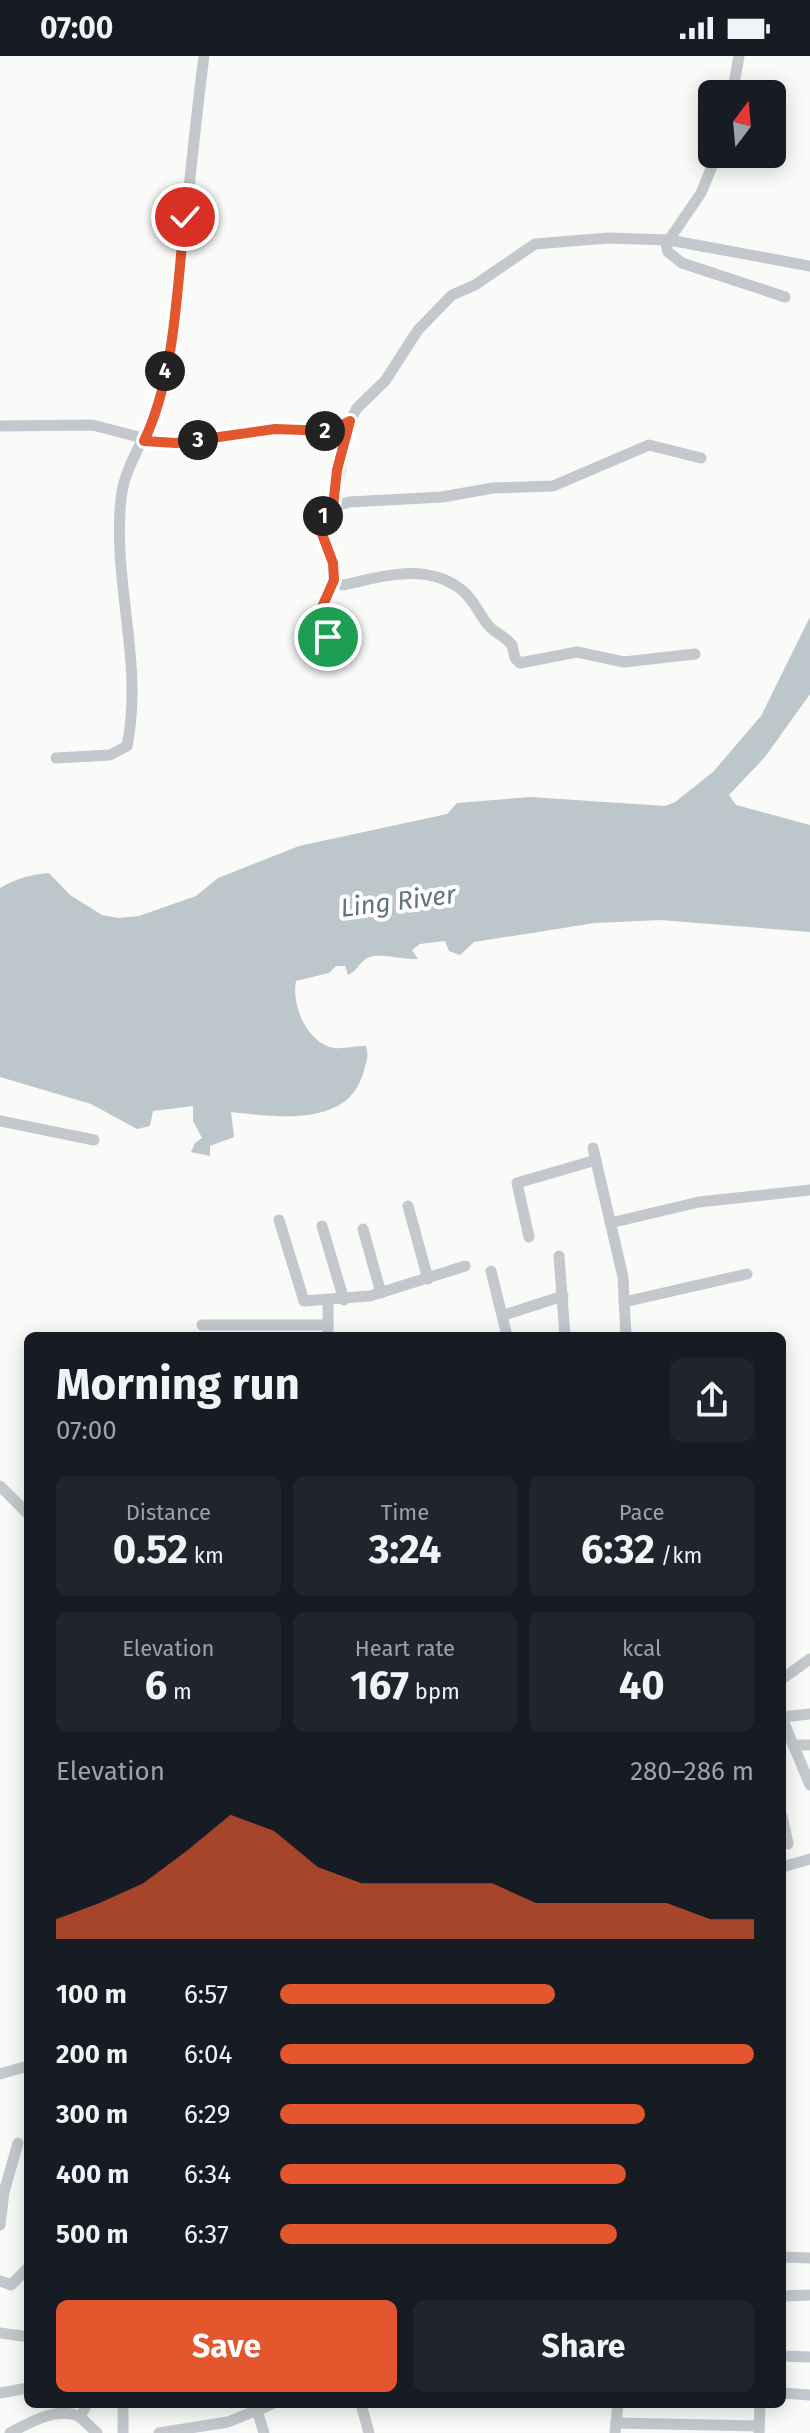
<!DOCTYPE html>
<html lang="en">
<head>
<meta charset="utf-8">
<style>
	:root { --surface:#171b24; --page:#20242c; --text:#f1f3f6; --muted:#9ea1a6; --accent:#e4572e }
	body { margin:0; font-family:"Fira Sans",sans-serif; background:var(--page); color:var(--text); height:100vh; display:flex; flex-direction:column; font-size:30px; white-space:nowrap }
	* { box-sizing:border-box; margin:0 }
	p { font-size:26px; color:var(--muted) }
	.icon { flex:none; width:44px; height:44px; fill:none; stroke:currentColor; stroke-width:2; stroke-linecap:round; stroke-linejoin:round }
	.map { position:relative; flex:1; overflow:hidden }
	.panel { position:absolute; left:24px; top:1276px; width:762px; height:1076px; display:flex; flex-direction:column; background:var(--surface); border-radius:12px; box-shadow:0 4px 20px #0003 }
	.panel>* { flex:none }
	.needle { width:52px; rotate:16deg }
	.tools { position:absolute; left:698px; top:24px; display:grid; gap:16px }
	.tools a { display:grid; place-items:center; width:88px; height:88px; border-radius:12px; background:var(--surface); box-shadow:0 4px 20px #0003; font-size:40px }
	.pin { position:absolute; display:grid; place-items:center; width:68px; height:68px; color:#fff; margin:-34px; border:4px solid #fff; border-radius:50%; box-shadow:0 2px 8px #0007 }
	.km { position:absolute; width:40px; height:40px; margin:-20px; border-radius:50%; background:#222; color:#fff; font-size:22px; line-height:40px; text-align:center }
	.round { display:grid; place-items:center; flex:none; width:84px; height:84px; border-radius:12px; background:var(--page) }
	.head { display:flex; align-items:center; justify-content:space-between; height:136px; padding:0 32px }
	h1 { font-size:44px; font-weight:700; line-height:60px }
	.figures { display:grid; grid-template-columns:repeat(3,1fr); gap:12px; height:136px; padding:8px 32px }
	.figures div { display:grid; align-content:center; border-radius:12px; background:var(--page); text-align:center }
	.figures b { font-size:40px; font-weight:700 }
	.figures small { font-size:22px; font-weight:400 }
	.figures p { font-size:22px }
	.chart { height:224px; padding:16px 32px }
	.chart p { display:flex; justify-content:space-between }
	.chart svg { width:100%; height:144px; margin-top:8px; fill:var(--accent); opacity:.7 }
	.primary-button { display:flex; gap:16px; margin-top:auto; padding:16px 32px }
	.primary-button a { flex:1; height:92px; border-radius:12px; background:var(--accent); color:#fff; font-size:32px; font-weight:700; line-height:92px; text-align:center }
	.primary-button a+a { background:var(--page); color:var(--text) }
	ul { padding:0 32px; list-style:none; font-size:26px }
	li { display:grid; grid-template-columns:128px 96px 1fr; align-items:center; height:60px }
	li i { height:20px; border-radius:10px; background:var(--accent) }
	.status { display:flex; justify-content:space-between; align-items:center; height:56px; padding:0 40px; background:var(--surface); direction:ltr }
	.status svg { height:22px; fill:currentColor }
	.map>svg:first-child { display:block }
</style>
</head>
<body>
<div class="status"><b>07:00</b><svg viewBox="0 0 49 12"><path d="M0 12V9h3v3zM5 12V6h3v6zM10 12V3h3v9zM15 12V0h3v12zM26 1h20v11H26zM47 4h2v5h-2z"/></svg></div>
<div class="map">
<svg width="810" height="2377" viewBox="0 0 810 2377">
	<rect width="100%" height="100%" fill="#fafaf8"/>
	<path fill="#bbc7cb" d="M810 561V638L765 701 729 739 736 749 810 769V876L660 864 595 867 474 886 460 899 449 895 445 885 420 888 412 894 418 903C401 904 380 896 367 902 359 907 357 915 348 919L345 910H336L329 917 296 925C291 949 307 987 334 992 343 993 356 990 366 990 369 999 367 1004 364 1014 350 1072 279 1061 231 1056L234 1081 210 1090V1100L191 1096 195 1087 202 1082 193 1065V1050L153 1055 150 1070 137 1073 91 1048 0 1021V832C17 822 30 819 49 817L70 839 102 859 118 862 139 860 196 840 218 822 299 790 447 758 457 747 530 741 665 750 675 746 713 716 761 660Z"/>
	<g fill="none" stroke-linecap="round" stroke-linejoin="round">
		<g stroke="#c3c8cc" stroke-width="11">
			<path d="M732 38 739 0"/>
			<path d="M665 184 668 196 682 207 785 241"/>
			<path d="M669 184 701 137 717 98"/>
			<path d="M0 370 93 369 165 388 275 373H334L350 365 357 352 385 325 418 274 452 239 475 229 535 188 608 182 669 184 810 210"/>
			<path d="M333 451 350 365"/>
			<path d="M328 581 322 551 334 524"/>
			<path d="M695 598 624 606 577 596 520 607 515 602 512 589C505 580 496 578 489 570 479 559 475 545 463 535 428 506 383 520 344 529L336 527 333 507 319 470 323 460 333 451 349 446 442 441 493 432 553 430 649 389 701 402"/>
			<path d="M56 702 110 699 127 690C144 607 112 526 121 443 125 404 153 375 161 336 183 226 189 112 204 0"/>
			<path d="M0 1065 94 1084"/>
			<path d="M593 1092 623 1221 626 1280"/>
			<path d="M408 1150 428 1223"/>
			<path d="M279 1164 304 1245 370 1240 465 1210"/>
			<path d="M610 1167 699 1146 810 1134"/>
			<path d="M322 1170 344 1244"/>
			<path d="M363 1173 381 1237"/>
			<path d="M529 1181 517 1127 596 1104"/>
			<path d="M559 1200 565 1280"/>
			<path d="M491 1215 507 1280"/>
			<path d="M328 1245V1280"/>
			<path d="M624 1246 747 1218"/>
			<path d="M504 1259 563 1240"/>
			<path d="M202 1269H328"/>
			<path d="M0 1430 28 1458"/>
			<path d="M782 1623 810 1603"/>
			<path d="M782 1661 810 1658"/>
			<path d="M782 1662 810 1729"/>
			<path d="M793 1689H810"/>
			<path d="M782 1760 788 1788"/>
			<path d="M782 1811 810 1803"/>
			<path d="M0 2018 28 2010"/>
			<path d="M0 2169 4 2136 18 2087"/>
			<path d="M782 2201 810 2202"/>
			<path d="M0 2225 11 2229 28 2212"/>
			<path d="M782 2240 810 2239"/>
			<path d="M0 2277 22 2280"/>
			<path d="M782 2300 810 2301"/>
			<path d="M0 2337 28 2332"/>
			<path d="M782 2337 810 2339"/>
			<path d="M87 2348 80 2361 97 2377"/>
			<path d="M123 2348V2377"/>
			<path d="M361 2348 369 2377"/>
			<path d="M257 2354 264 2377"/>
			<path d="M616 2367 759 2370"/>
			<path d="M759 2376 760 2348"/>
			<path d="M10 2377C30 2366 58 2350 80 2361"/>
			<path d="M159 2377 228 2366 272 2348"/>
			<path d="M615 2377 618 2348"/>
		</g>
	</g>
	<g fill="none" stroke-linecap="round" stroke-linejoin="round">
		<defs>
			<path id="route" d="M185 161C176 235 176 317 144 385L176 387 275 373 329 375 350 365 337 414 333 451 323 460 319 470 333 507 334 524 322 551 328 581"/>
		</defs>
		<use href="#route" stroke="#fff" stroke-width="16"/>
		<use href="#route" stroke="#e4572e" stroke-width="10"/>
	</g>
	<g text-anchor="middle" stroke-width="8" stroke-linejoin="round" paint-order="stroke">
		<g font-size="26" font-style="italic" fill="#60757c" stroke="#fff">
			<text transform="translate(398 845) rotate(-7)" y="9">Ling River</text>
		</g>
	</g>
</svg>
<div class="tools">
<a><svg class="needle" viewBox="-14 -14 28 28"><path d="M0-13l5 13h-10z" fill="#e53935"/><path d="M0 13l5-13h-10z" fill="#9ea1a6"/></svg></a>
</div>
<div class="pin" style="left:328px;top:581px;background:#1e9e55"><svg class="icon" aria-label="arrive" viewBox="0 0 24 24"><path d="M6 21V4h12l-3 4 3 4H6"/></svg></div>
<div class="pin" style="left:185px;top:161px;background:#d93025"><svg class="icon" aria-label="check" viewBox="0 0 24 24"><path d="M5 12l5 5 9-10"/></svg></div>
<b class="km" style="left:323px;top:460px">1</b>
<b class="km" style="left:325px;top:375px">2</b>
<b class="km" style="left:198px;top:384px">3</b>
<b class="km" style="left:165px;top:315px">4</b>
<section class="panel">
<div class="head"><div><h1>Morning run</h1><p>07:00</p></div><a class="round"><svg class="icon" aria-label="share" viewBox="0 0 24 24"><path d="M12 15V3M7 8l5-5 5 5M5 13v7h14v-7"/></svg></a></div>
<div class="figures">
<div><p>Distance</p><b>0.52<small> km</small></b></div>
<div><p>Time</p><b>3:24</b></div>
<div><p>Pace</p><b>6:32<small> /km</small></b></div>
</div>
<div class="figures">
<div><p>Elevation</p><b>6<small> m</small></b></div>
<div><p>Heart rate</p><b>167<small> bpm</small></b></div>
<div><p>kcal</p><b>40</b></div>
</div>
<div class="chart"><p><span>Elevation</span>280–286 m</p>
<svg viewBox="0 0 160 44" preserveAspectRatio="none"><path d="M0 44V38L10 33L20 27L30 17L40 6L50 11L60 22L70 27L80 27L90 27L100 27L110 33L120 33L130 33L140 33L150 38L160 38V44z"/></svg>
</div>
<ul>
<li><b>100 m</b>6:57<i style="width:58%"></i></li>
<li><b>200 m</b>6:04<i style="width:100%"></i></li>
<li><b>300 m</b>6:29<i style="width:77%"></i></li>
<li><b>400 m</b>6:34<i style="width:73%"></i></li>
<li><b>500 m</b>6:37<i style="width:71%"></i></li>
</ul>
<div class="primary-button"><a>Save</a><a>Share</a></div>
</section>
</div>
</body>
</html>
